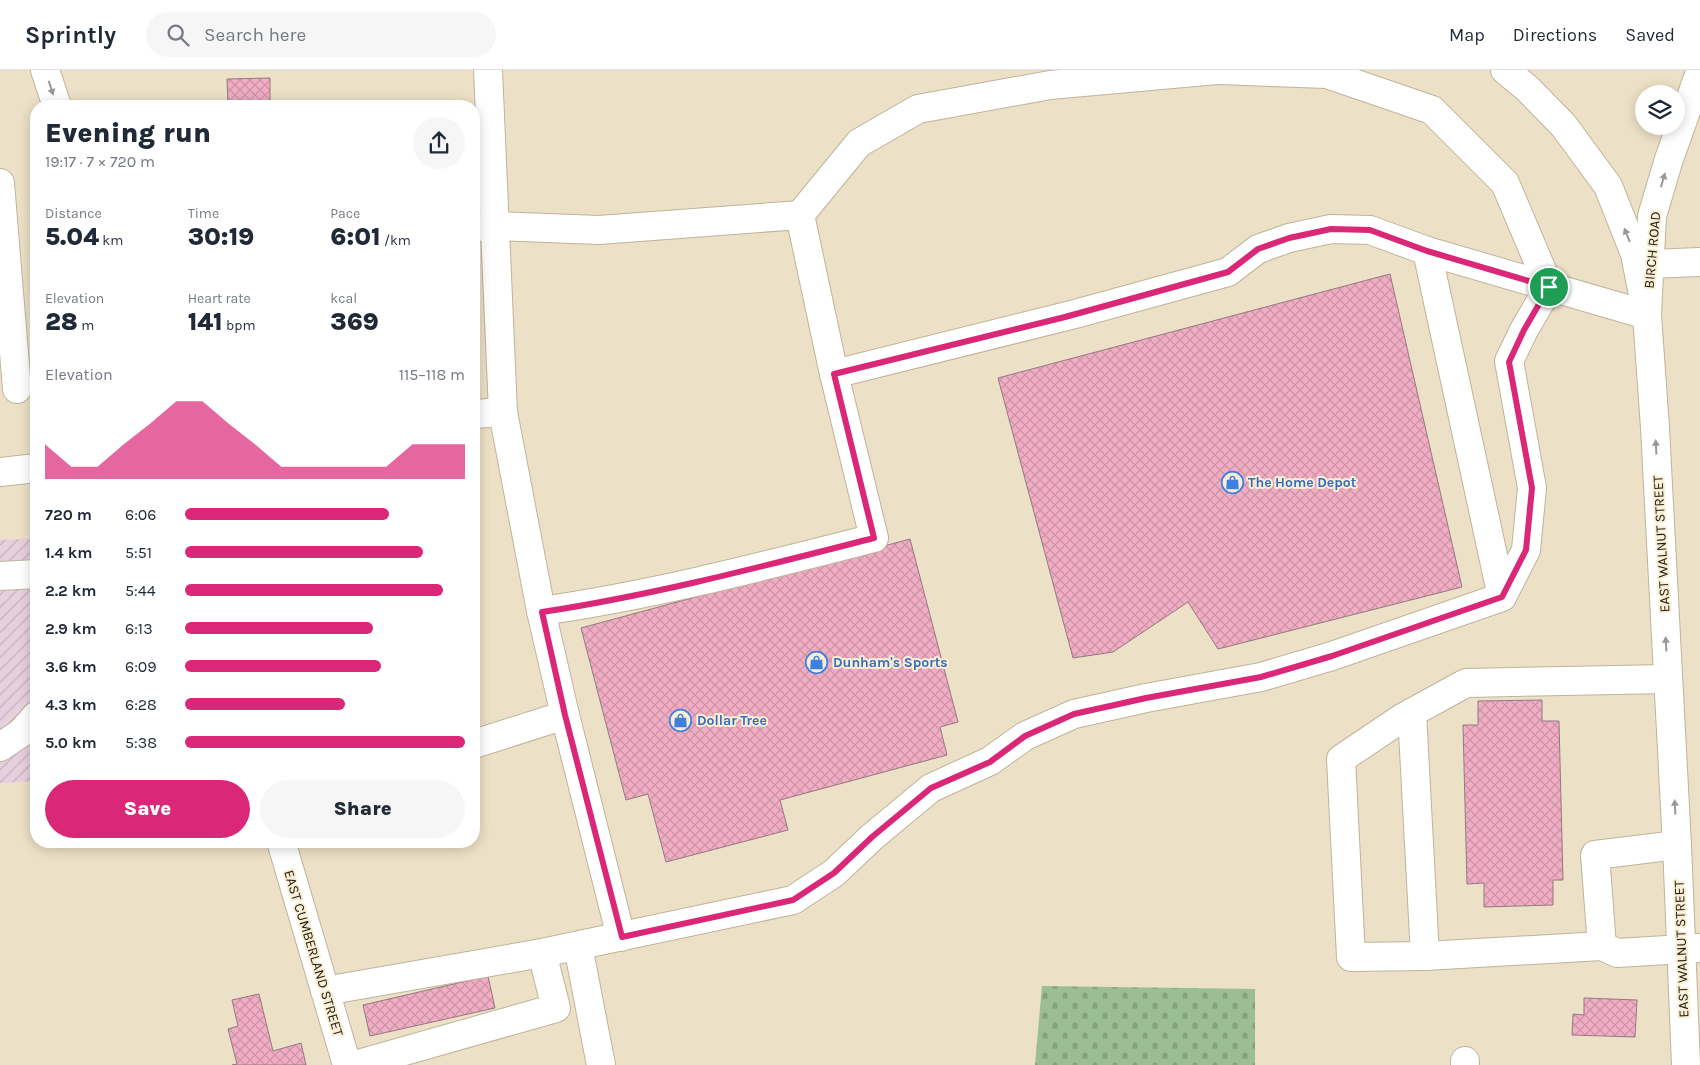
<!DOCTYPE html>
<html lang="en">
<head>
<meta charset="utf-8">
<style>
	:root { --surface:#fff; --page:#f6f6f7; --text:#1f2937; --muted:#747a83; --line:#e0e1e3; --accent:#db2777 }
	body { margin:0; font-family:Karla,sans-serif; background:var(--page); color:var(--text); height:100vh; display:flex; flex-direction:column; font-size:19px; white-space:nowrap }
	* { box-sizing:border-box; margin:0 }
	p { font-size:16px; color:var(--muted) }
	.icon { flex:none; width:28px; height:28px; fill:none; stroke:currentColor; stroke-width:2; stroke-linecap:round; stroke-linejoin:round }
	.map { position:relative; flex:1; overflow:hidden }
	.sheet { position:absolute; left:30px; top:30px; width:450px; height:748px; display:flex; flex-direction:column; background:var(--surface); border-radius:20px; box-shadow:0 2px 12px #0003 }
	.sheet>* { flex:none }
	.controls { position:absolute; left:1635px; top:15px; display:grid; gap:10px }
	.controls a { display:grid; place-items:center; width:50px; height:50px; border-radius:50%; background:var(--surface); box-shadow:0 2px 12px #0003; font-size:25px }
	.pin { position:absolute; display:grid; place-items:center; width:42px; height:42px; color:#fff; margin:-21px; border:2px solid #fff; border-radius:50%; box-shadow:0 1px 5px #0007 }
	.round { display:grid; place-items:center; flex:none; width:52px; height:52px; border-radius:26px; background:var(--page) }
	.overview { display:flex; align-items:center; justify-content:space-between; height:85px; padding:0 15px }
	h1 { font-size:28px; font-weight:800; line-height:38px }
	.metrics { display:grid; grid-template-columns:repeat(3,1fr); gap:8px; height:85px; padding:5px 15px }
	.metrics div { display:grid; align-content:center }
	.metrics b { font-size:25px; font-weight:800 }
	.metrics small { font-size:14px; font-weight:400 }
	.metrics p { font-size:14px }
	.chart { height:140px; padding:10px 15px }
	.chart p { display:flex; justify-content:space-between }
	.chart svg { width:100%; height:90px; margin-top:5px; fill:var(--accent); opacity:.7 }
	.primary-button { display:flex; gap:10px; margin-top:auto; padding:10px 15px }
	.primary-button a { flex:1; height:58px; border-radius:30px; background:var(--accent); color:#fff; font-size:20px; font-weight:800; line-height:58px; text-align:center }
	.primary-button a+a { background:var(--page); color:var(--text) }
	ul { padding:0 15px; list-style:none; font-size:16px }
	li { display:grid; grid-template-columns:80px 60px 1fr; align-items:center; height:38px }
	li i { height:12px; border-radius:6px; background:var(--accent) }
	header { display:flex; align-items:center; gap:30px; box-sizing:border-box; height:70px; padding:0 25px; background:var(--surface); border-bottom:1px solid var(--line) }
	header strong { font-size:24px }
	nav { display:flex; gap:28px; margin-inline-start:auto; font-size:18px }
	.search { width:350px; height:45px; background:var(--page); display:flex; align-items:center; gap:12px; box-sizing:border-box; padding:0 18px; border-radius:28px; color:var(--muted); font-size:19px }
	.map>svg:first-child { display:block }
</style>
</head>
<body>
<header>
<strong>Sprintly</strong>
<div class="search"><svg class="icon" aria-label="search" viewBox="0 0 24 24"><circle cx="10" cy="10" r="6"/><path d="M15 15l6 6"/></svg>Search here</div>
<nav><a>Map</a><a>Directions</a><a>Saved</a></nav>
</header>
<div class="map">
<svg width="1700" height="995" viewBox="0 0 1700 995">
	<defs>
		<pattern id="industrial-furrows" width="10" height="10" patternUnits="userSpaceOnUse" patternTransform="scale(1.25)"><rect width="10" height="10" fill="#e6d0de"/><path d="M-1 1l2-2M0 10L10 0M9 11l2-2" fill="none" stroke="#c5b2bd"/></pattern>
		<pattern id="cemetery-stones" width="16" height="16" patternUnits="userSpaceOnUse" patternTransform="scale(1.25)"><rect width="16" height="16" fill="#9cbe95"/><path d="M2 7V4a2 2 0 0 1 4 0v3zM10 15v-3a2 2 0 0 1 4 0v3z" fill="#86a37f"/></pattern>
		<pattern id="building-cross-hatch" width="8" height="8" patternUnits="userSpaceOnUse" patternTransform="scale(1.25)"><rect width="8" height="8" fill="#f0adc4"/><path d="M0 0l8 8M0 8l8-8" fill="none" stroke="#cd94a7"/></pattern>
	</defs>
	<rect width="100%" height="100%" fill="#ece0c6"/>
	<path fill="url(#industrial-furrows)" d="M36 468V711L0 713V470Z"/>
	<path fill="url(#cemetery-stones)" d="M1042 916 1255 919V995H1035Z"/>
	<g fill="url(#building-cross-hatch)" stroke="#947982">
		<path d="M270 8V36H228L227 9Z"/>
		<path d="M1390 204 1462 517 1218 579 1188 532 1113 582 1073 588 998 308Z"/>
		<path d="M910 469 958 652 940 657 947 685 780 730 788 760 666 792 648 724 626 730 581 558Z"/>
		<path d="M1542 630V651H1559L1563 810H1553V835L1484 837V813L1467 814 1463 655H1478V631Z"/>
		<path d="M488 906 495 938 370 966 363 935Z"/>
		<path d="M259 924 273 981 301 973 306 995H232L237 994 228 959 238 956 232 930Z"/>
		<path d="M1584 928 1637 930 1635 967 1572 965 1573 944 1584 945Z"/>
	</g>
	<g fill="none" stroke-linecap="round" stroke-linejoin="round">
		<defs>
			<g id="minor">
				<path d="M1219 0 1327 4 1432 40 1505 113 1549 217 1524 260 1509 291 1532 418 1526 480 1502 527"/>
				<path d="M0 113 17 319"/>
				<path d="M800 145 859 73 918 39 1050 15 1217 0"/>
				<path d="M474 157 495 156 599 160 800 145 834 304"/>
				<path d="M1427 181 1647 245 1652 146 1669 89 1700 2"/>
				<path d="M1650 194 1700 192"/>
				<path d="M474 344 503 342"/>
				<path d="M0 402 36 398"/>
				<path d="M0 506 36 504"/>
				<path d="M1412 643 1425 886"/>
				<path d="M565 645 621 867"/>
				<path d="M474 674 565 645 541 541 503 342 488 0"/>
				<path d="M0 677 21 663 36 646"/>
				<path d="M1677 775 1595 785 1602 876 1617 883 1700 878"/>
				<path d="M578 876 601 995"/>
				<path d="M1602 876 1425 886 1351 887 1341 689 1402 648 1466 613 1668 609"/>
				<path d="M325 921 542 883 793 830 834 803 872 767 931 718 990 691 1025 666 1074 644 1146 628 1261 607 1332 586 1502 527 1427 181 1370 160 1331 159 1289 168 1258 179 1228 202 1075 244 834 304 874 468C764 496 654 525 541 541"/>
				<path d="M1465 991V995"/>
				<path d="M355 995 556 938 542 883"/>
			</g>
			<g id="highway">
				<path d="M45 0 57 36"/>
				<path d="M1505 0 1528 19 1564 56 1608 116 1635 184 1647 245 1655 358 1677 775 1686 995"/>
				<path d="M281 771 347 995"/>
			</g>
		</defs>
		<use href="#minor" stroke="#bfb49b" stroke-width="30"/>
		<use href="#highway" stroke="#bfb49b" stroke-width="30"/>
		<use href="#minor" stroke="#fff" stroke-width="28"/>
		<use href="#highway" stroke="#fff" stroke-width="28"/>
	</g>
	<defs><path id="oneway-solid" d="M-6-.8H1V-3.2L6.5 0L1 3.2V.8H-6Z" transform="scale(1.25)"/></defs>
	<g fill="#9a9893">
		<use href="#oneway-solid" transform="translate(51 18) rotate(72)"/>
		<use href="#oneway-solid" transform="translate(1663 110) rotate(-74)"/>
		<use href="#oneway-solid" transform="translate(1627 165) rotate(-112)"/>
		<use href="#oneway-solid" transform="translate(1656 377) rotate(-93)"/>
		<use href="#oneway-solid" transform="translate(1666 574) rotate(-93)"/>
		<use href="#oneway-solid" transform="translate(1675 737) rotate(-93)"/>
	</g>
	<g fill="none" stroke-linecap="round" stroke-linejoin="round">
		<defs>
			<path id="route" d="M1331 159 1370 160 1427 181 1549 217 1524 260 1509 292 1532 418 1526 480 1502 527 1332 586 1261 607 1146 628 1074 644 1025 666 990 692 931 718 872 767 834 803 793 830 622 867 565 645 542 542C654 525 764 496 874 468L834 304 1065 247 1228 202 1258 179 1289 168Z"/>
		</defs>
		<use href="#route" stroke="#fff" stroke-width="10"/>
		<use href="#route" stroke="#db2777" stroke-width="6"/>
	</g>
	<defs>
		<symbol id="shop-ring" viewBox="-11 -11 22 22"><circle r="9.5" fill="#f9eed3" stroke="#3f7fe0" stroke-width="1.5"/><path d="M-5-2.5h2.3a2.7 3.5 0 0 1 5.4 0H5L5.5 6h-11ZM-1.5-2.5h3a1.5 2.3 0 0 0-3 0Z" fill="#3f7fe0"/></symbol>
	</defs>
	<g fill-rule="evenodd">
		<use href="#shop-ring" x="1220" y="400" width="25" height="25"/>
		<use href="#shop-ring" x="804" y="580" width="25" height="25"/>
		<use href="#shop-ring" x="668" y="638" width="25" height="25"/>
	</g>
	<g text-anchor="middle" stroke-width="4" stroke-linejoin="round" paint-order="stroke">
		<g font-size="14" fill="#1e1a10" stroke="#f9eed3">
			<text transform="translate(1652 180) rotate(-85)" y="5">BIRCH ROAD</text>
			<text transform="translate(1661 474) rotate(-93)" y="5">EAST WALNUT STREET</text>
			<text transform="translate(1681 879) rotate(-92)" y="5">EAST WALNUT STREET</text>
			<text transform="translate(314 883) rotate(73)" y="5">EAST CUMBERLAND STREET</text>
		</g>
		<g font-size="14" font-weight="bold" fill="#366cbe" stroke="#f9eed3" text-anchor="start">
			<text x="1248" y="417">The Home Depot</text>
			<text x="833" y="597">Dunham's Sports</text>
			<text x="697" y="655">Dollar Tree</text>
		</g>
	</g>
</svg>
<div class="controls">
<a><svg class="icon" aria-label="layers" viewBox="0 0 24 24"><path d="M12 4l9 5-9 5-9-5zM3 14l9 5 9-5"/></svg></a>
</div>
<div class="pin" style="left:1549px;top:217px;background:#1e9e55"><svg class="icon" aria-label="arrive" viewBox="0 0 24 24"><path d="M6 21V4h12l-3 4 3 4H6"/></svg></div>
<section class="sheet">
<div class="overview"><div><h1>Evening run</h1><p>19:17 · 7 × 720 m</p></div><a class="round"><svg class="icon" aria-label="share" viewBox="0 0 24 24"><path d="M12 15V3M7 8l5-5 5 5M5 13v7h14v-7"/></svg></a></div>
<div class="metrics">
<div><p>Distance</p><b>5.04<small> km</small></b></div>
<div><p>Time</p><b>30:19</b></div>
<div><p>Pace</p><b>6:01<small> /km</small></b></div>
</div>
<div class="metrics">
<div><p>Elevation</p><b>28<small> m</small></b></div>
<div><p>Heart rate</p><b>141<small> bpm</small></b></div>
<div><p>kcal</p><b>369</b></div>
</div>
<div class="chart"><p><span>Elevation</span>115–118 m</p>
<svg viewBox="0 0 160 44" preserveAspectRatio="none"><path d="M0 44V27L10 38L20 38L30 27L40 17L50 6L60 6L70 17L80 27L90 38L100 38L110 38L120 38L130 38L140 27L150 27L160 27V44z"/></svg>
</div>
<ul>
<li><b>720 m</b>6:06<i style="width:73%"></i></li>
<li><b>1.4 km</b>5:51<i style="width:85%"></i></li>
<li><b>2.2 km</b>5:44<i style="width:92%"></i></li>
<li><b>2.9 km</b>6:13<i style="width:67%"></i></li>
<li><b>3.6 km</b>6:09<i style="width:70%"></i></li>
<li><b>4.3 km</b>6:28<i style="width:57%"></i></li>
<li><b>5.0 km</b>5:38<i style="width:100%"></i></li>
</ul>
<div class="primary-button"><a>Save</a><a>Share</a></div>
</section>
</div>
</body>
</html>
